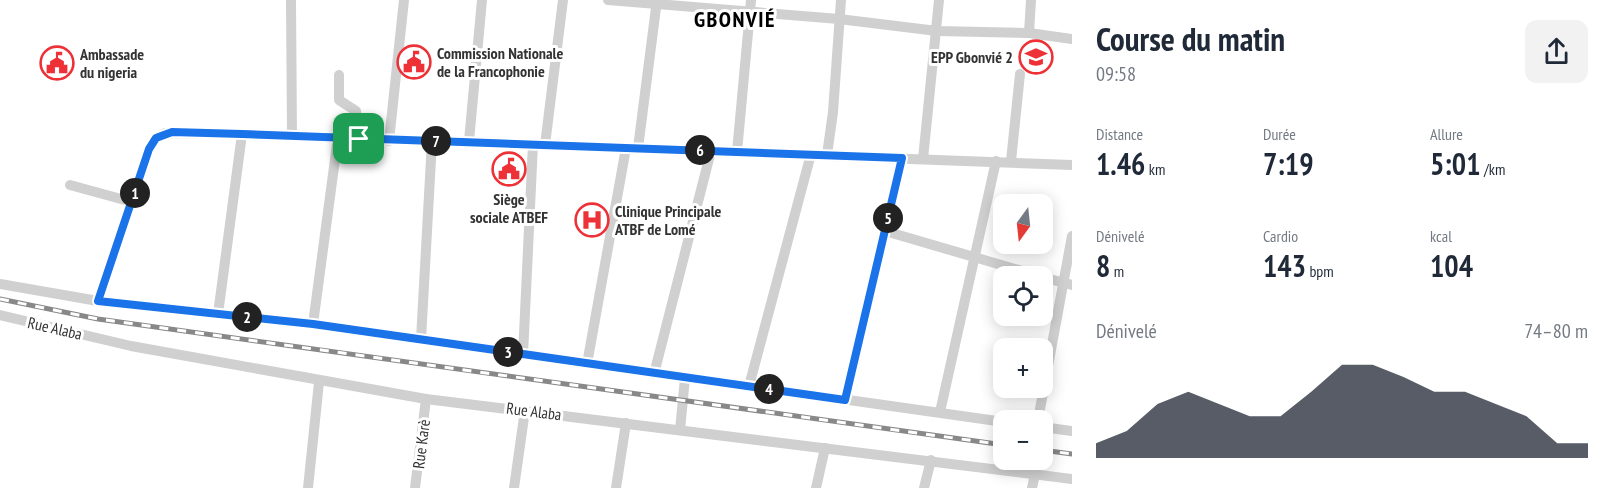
<!DOCTYPE html>
<html lang="fr">
<head>
<meta charset="utf-8">
<style>
	:root { --surface:#fff; --page:#f2f2f3; --text:#1f2937; --muted:#747a83; --accent:#111827 }
	body { margin:0; font-family:"PT Sans Narrow",sans-serif; background:var(--page); color:var(--text); height:100vh; display:flex; flex-direction:column; font-size:22px; white-space:nowrap }
	* { box-sizing:border-box; margin:0 }
	p { font-size:20px; color:var(--muted) }
	.icon { flex:none; width:33px; height:33px; fill:none; stroke:currentColor; stroke-width:2; stroke-linecap:round; stroke-linejoin:round }
	.map { position:relative; flex:1; overflow:hidden }
	.details { display:flex; flex-direction:column; background:var(--surface); width:540px }
	.details>* { flex:none }
	.needle { width:39px; rotate:195deg }
	.fabs { position:absolute; left:993px; top:194px; display:grid; gap:12px }
	.fabs a { display:grid; place-items:center; width:60px; height:60px; border-radius:12px; background:var(--surface); box-shadow:0 3px 15px #0003; font-size:30px }
	.pin { position:absolute; display:grid; place-items:center; width:51px; height:51px; color:#fff; margin:-26px; border-radius:12px; box-shadow:0 3px 9px #0006 }
	.km { position:absolute; width:30px; height:30px; margin:-15px; border-radius:50%; background:#222; color:#fff; font-size:16px; line-height:30px; text-align:center }
	.round { display:grid; place-items:center; flex:none; width:63px; height:63px; border-radius:12px; background:var(--page) }
	.headline { display:flex; align-items:center; justify-content:space-between; height:102px; padding:0 24px }
	h1 { font-size:33px; font-weight:600; line-height:45px }
	.metrics { display:grid; grid-template-columns:repeat(3,1fr); gap:9px; height:102px; padding:6px 24px }
	.metrics div { display:grid; align-content:center }
	.metrics b { font-size:30px; font-weight:600 }
	.metrics small { font-size:16px; font-weight:400 }
	.metrics p { font-size:16px }
	.chart { height:168px; padding:12px 24px }
	.chart p { display:flex; justify-content:space-between }
	.chart svg { width:100%; height:108px; margin-top:6px; fill:var(--accent); opacity:.7 }
	main { display:flex; flex:1; min-height:0 }
	.map>svg:first-child { display:block }
</style>
</head>
<body>
<main>
<div class="map">
<svg width="1072" height="488" viewBox="0 0 1072 488">
	<rect width="100%" height="100%" fill="#fff"/>
	<g fill="none" stroke-linecap="round" stroke-linejoin="round">
		<g stroke="#d0d0d0" stroke-width="10">
			<path d="M291 0 292 135"/>
			<path d="M608 0 839 19 937 31 1029 33 1072 39"/>
			<path d="M1029 33 1031 0"/>
			<path d="M339 75V100L356 111 359 139"/>
			<path d="M389 141 404 0"/>
			<path d="M469 141 482 0"/>
			<path d="M545 145 563 0"/>
			<path d="M638 148 657 0"/>
			<path d="M737 152 751 0"/>
			<path d="M827 155 833 112 841 0"/>
			<path d="M923 159 939 0"/>
			<path d="M1011 161 1020 74"/>
			<path d="M70 185 132 202"/>
			<path d="M885 231 1039 276"/>
			<path d="M1042 277 1072 285"/>
			<path d="M0 284 98 301 313 324 1004 422"/>
			<path d="M98 301 149 149 156 138 165 133 242 134 1072 165"/>
			<path d="M218 314 242 134"/>
			<path d="M0 315 131 346 426 399 1072 479"/>
			<path d="M313 324 338 137"/>
			<path d="M421 339 432 141"/>
			<path d="M523 355 533 144"/>
			<path d="M587 364 626 148"/>
			<path d="M654 374 711 151"/>
			<path d="M749 386 811 154"/>
			<path d="M845 400 902 158"/>
			<path d="M940 412 996 161"/>
			<path d="M1038 420 1072 236"/>
			<path d="M1042 427 1072 431"/>
			<path d="M680 430 685 378"/>
			<path d="M308 488 319 382"/>
			<path d="M415 488 426 399"/>
			<path d="M514 488 525 410"/>
			<path d="M616 488 626 423"/>
			<path d="M816 488 825 448"/>
			<path d="M924 488 931 460"/>
			<path d="M1032 488 1035 474"/>
		</g>
		<defs>
			<g id="rail">
				<path d="M0 299 98 319 1004 445"/>
				<path d="M1042 450 1072 454"/>
			</g>
		</defs>
		<use href="#rail" stroke="#888" stroke-width="5"/>
		<use href="#rail" stroke="#fff" stroke-width="3" stroke-dasharray="9" stroke-linecap="butt"/>
	</g>
	<g fill="none" stroke-linecap="round" stroke-linejoin="round">
		<defs>
			<path id="route" d="M172 132 242 134 902 158 845 400 313 324 98 301 149 149 156 138Z"/>
		</defs>
		<use href="#route" stroke="#fff" stroke-width="12"/>
		<use href="#route" stroke="#1a73e8" stroke-width="8"/>
	</g>
	<defs>
		<symbol id="school-ring" viewBox="-11 -11 22 22"><circle r="9.5" fill="#fff" stroke="#ed3136" stroke-width="1.5"/><path d="M0-5L7-2L0 1L-7-2ZM-4 1L0 2.5L4 1V4Q0 6-4 4Z" fill="#ed3136"/></symbol>
		<symbol id="civic-ring" viewBox="-11 -11 22 22"><circle r="9.5" fill="#fff" stroke="#ed3136" stroke-width="1.5"/><path d="M-.6-6.5H3V-4.5H.6V-3L4-1V1h2V6H-6V1h2V-1L-.6-3ZM-1.2 2.5V6h2.4V2.5Z" fill="#ed3136"/></symbol>
		<symbol id="hospital-ring" viewBox="-11 -11 22 22"><circle r="9.5" fill="#fff" stroke="#ed3136" stroke-width="1.5"/><path d="M-5-5h3v3.5h4V-5h3V5h-3V1.5h-4V5h-3Z" fill="#ed3136"/></symbol>
	</defs>
	<g fill-rule="evenodd">
		<use href="#school-ring" x="1017" y="38" width="38" height="38"/>
		<use href="#civic-ring" x="395" y="43" width="38" height="38"/>
		<use href="#civic-ring" x="38" y="44" width="38" height="38"/>
		<use href="#civic-ring" x="490" y="150" width="38" height="38"/>
		<use href="#hospital-ring" x="573" y="201" width="38" height="38"/>
	</g>
	<g text-anchor="middle" stroke-width="6" stroke-linejoin="round" paint-order="stroke">
		<g font-size="16" font-weight="bold" fill="#333" stroke="#fff" text-anchor="start">
			<text x="437" y="59">Commission Nationale<tspan x="437" dy="18">de la Francophonie</tspan></text>
			<text x="80" y="60">Ambassade<tspan x="80" dy="18">du nigeria</tspan></text>
			<text x="1013" y="63" text-anchor="end">EPP Gbonvié 2</text>
			<text x="509" y="205" text-anchor="middle">Siège<tspan x="509" dy="18">sociale ATBEF</tspan></text>
			<text x="615" y="217">Clinique Principale<tspan x="615" dy="18">ATBF de Lomé</tspan></text>
		</g>
		<g font-size="16" fill="#333" stroke="#fff">
			<text transform="translate(55 328) rotate(13)" y="6">Rue Alaba</text>
			<text transform="translate(534 411) rotate(7)" y="6">Rue Alaba</text>
			<text transform="translate(421 444) rotate(-83)" y="6">Rue Karè</text>
		</g>
		<g font-size="22" font-weight="bold" letter-spacing="1.5" fill="#000" stroke="#fff">
			<text x="735" y="27">GBONVIÉ</text>
		</g>
	</g>
</svg>
<div class="fabs">
<a><svg class="needle" viewBox="-14 -14 28 28"><path d="M0-13l5 13h-10z" fill="#e53935"/><path d="M0 13l5-13h-10z" fill="#747a83"/></svg></a>
<a><svg class="icon" aria-label="locate" viewBox="0 0 24 24"><circle cx="12" cy="12" r="6"/><path d="M12 2v4M12 18v4M2 12h4M18 12h4"/></svg></a>
<a>+</a>
<a>−</a>
</div>
<div class="pin" style="left:359px;top:139px;background:#1e9e55"><svg class="icon" aria-label="arrive" viewBox="0 0 24 24"><path d="M6 21V4h12l-3 4 3 4H6"/></svg></div>
<b class="km" style="left:135px;top:193px">1</b>
<b class="km" style="left:247px;top:317px">2</b>
<b class="km" style="left:508px;top:352px">3</b>
<b class="km" style="left:769px;top:389px">4</b>
<b class="km" style="left:888px;top:218px">5</b>
<b class="km" style="left:700px;top:150px">6</b>
<b class="km" style="left:436px;top:141px">7</b>
</div>
<section class="details">
<div class="headline"><div><h1>Course du matin</h1><p>09:58</p></div><a class="round"><svg class="icon" aria-label="share" viewBox="0 0 24 24"><path d="M12 15V3M7 8l5-5 5 5M5 13v7h14v-7"/></svg></a></div>
<div class="metrics">
<div><p>Distance</p><b>1.46<small> km</small></b></div>
<div><p>Durée</p><b>7:19</b></div>
<div><p>Allure</p><b>5:01<small> /km</small></b></div>
</div>
<div class="metrics">
<div><p>Dénivelé</p><b>8<small> m</small></b></div>
<div><p>Cardio</p><b>143<small> bpm</small></b></div>
<div><p>kcal</p><b>104</b></div>
</div>
<div class="chart"><p><span>Dénivelé</span>74–80 m</p>
<svg viewBox="0 0 160 44" preserveAspectRatio="none"><path d="M0 44V38L10 33L20 22L30 17L40 22L50 27L60 27L70 17L80 6L90 6L100 11L110 17L120 17L130 22L140 27L150 38L160 38V44z"/></svg>
</div>
</section>
</main>
</body>
</html>
